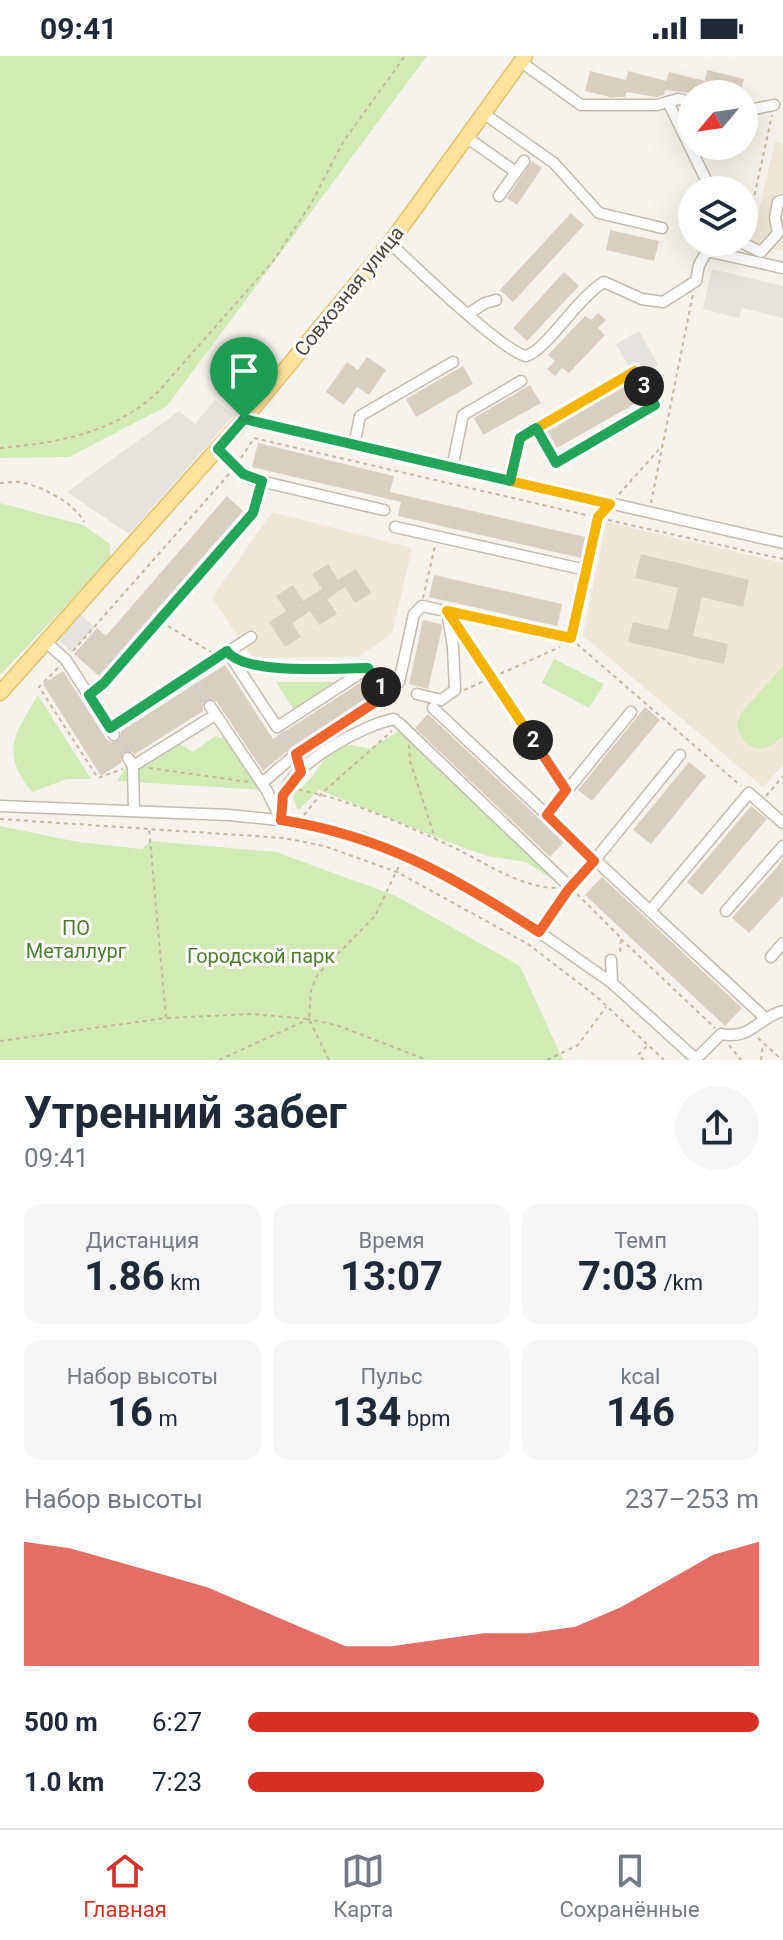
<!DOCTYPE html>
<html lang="ru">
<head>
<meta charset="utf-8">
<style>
	:root { --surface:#fff; --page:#f6f6f7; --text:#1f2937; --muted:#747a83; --line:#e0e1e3; --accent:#d93025 }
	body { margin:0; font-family:Roboto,sans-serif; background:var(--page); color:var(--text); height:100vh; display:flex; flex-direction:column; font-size:30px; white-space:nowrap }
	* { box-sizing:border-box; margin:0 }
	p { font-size:26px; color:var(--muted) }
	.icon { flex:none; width:44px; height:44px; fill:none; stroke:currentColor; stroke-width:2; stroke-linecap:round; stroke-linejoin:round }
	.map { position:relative; height:1004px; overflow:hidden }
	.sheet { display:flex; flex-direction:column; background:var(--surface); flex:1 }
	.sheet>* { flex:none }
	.needle { width:52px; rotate:241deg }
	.fabs { position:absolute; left:678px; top:24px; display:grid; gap:16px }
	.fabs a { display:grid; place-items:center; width:80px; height:80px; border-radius:50%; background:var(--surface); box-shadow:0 8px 32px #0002; font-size:40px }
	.pin { position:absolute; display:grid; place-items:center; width:68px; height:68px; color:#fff; margin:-82px -34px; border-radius:50% 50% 50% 0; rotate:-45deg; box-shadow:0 0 8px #0007 }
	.pin .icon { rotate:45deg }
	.km { position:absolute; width:40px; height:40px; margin:-20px; border-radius:50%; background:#222; color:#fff; font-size:22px; line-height:40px; text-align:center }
	.round { display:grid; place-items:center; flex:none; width:84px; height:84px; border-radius:42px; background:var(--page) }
	.summary { display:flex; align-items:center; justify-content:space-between; height:136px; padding:0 24px }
	h1 { font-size:44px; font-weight:700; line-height:60px }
	.metrics { display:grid; grid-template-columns:repeat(3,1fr); gap:12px; height:136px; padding:8px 24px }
	.metrics div { display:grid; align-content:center; border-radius:16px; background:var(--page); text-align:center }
	.metrics b { font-size:40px; font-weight:700 }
	.metrics small { font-size:22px; font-weight:400 }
	.metrics p { font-size:22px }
	.chart { height:224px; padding:16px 24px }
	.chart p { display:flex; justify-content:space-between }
	.chart svg { width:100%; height:144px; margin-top:8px; fill:var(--accent); opacity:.7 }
	ul { padding:0 24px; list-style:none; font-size:26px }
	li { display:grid; grid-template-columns:128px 96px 1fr; align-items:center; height:60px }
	li i { height:20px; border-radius:10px; background:var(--accent) }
	.status { display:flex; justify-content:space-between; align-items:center; height:56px; padding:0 40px; background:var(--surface); direction:ltr }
	.status svg { height:22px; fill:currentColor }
	.menu { display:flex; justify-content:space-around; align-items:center; height:112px; border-top:2px solid var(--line); background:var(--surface); font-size:22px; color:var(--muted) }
	.menu a { display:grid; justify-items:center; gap:4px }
	.menu .on { color:var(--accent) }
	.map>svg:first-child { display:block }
</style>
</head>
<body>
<div class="status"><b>09:41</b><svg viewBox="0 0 49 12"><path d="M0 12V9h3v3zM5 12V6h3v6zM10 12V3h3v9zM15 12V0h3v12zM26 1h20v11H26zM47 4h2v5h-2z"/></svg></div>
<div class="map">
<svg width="783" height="1004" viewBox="0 0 783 1004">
	<rect width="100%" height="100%" fill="#f6f3ec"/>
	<g fill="#e6e2dd">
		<path d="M712 213 783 230V262L742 252 739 262 703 253Z"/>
		<path d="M215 344 234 359 129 478 67 436 179 355 195 368Z"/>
	</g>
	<g fill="#efe8d6">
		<path d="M775 86 783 88V195L751 188Z"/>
		<path d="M272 456 412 492 392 578 358 601 253 602 212 542Z"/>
		<path d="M606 466 783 507V709L763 731 583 580Z"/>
	</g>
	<g fill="#d2eab5">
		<path d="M0 0H427L167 350 69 401 0 402Z"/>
		<path d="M0 447 83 469 110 488V503L0 619Z"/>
		<path d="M554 603 604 628 589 652 542 627Z"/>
		<path d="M783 610V680C765 699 743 696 737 669L741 657Z"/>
		<path d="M276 626H334L293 653Z"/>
		<path d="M38 639 91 723H67L32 736C0 696 14 680 38 639Z"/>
		<path d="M408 669 564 827H558L526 806 488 800 456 789 319 734 298 754 292 738C311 728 319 708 334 691L351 689 370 693Z"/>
		<path d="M215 680 228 683 263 734 117 725 127 709 141 702 153 705 159 687 180 688 193 696Z"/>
		<path d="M0 770 78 786 142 793 150 785 276 796 396 840 520 910 563 1004H0Z"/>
	</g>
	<g fill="#e5e3e0">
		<path d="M639 275 658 309 638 320 632 317 616 288Z"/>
		<path d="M75 553 94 571 72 596 52 579Z"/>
	</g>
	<g fill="#d8cfc1">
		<path d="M707 14 744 23 740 38 701 33 700 38 665 34 664 39 656 41 627 36 625 41H610L585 35 590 15 626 24 628 15 666 25 669 16 705 25Z"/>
		<path d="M532 105 542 112 517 149 507 142Z"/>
		<path d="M571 157 584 169 513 246 500 234Z"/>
		<path d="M610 174 659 185 654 205 606 194Z"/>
		<path d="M564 216 579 230 527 285 513 272Z"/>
		<path d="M598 257 606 264 598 272 605 279 569 317 562 312 555 320 547 313 555 305 548 299 585 260 591 264Z"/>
		<path d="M367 301 386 314 369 339 357 331 344 349 326 336 347 306 358 314Z"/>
		<path d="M463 310 473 328 416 361 406 343Z"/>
		<path d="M628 328 638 346 557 392 547 375Z"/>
		<path d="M530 329 541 347 483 379 474 362Z"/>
		<path d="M258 387 394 420 390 436 585 481 581 502 398 460 401 446 252 411Z"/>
		<path d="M227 440 243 455 99 620 74 598 97 572 106 580Z"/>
		<path d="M641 498 749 524 743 551 702 541 693 580 728 588 724 608 628 586 633 566 668 574 678 532 635 522Z"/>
		<path d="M328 508 338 524 356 513 371 537 355 547 345 531 327 543 337 558 319 569 310 555 292 567 301 581 285 591 269 566 286 555 276 540 293 529 303 545 322 533 312 518Z"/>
		<path d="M434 519 562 548 557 570 429 541Z"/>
		<path d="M423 564 441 568 442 572 428 633 409 628Z"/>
		<path d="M225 609 273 683 366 623 375 637 292 691 263 715 217 646 209 642 203 647V655L135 698 128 694 123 696 121 707 101 720 43 628 63 615 107 684 115 687 121 682V675Z"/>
		<path d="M645 651 660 664 592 745 578 734Z"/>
		<path d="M428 658 564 786 550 801 415 672Z"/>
		<path d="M689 706 706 720 651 788 633 774Z"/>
		<path d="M751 750 767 763 702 839 687 826Z"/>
		<path d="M783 804V840L749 877 732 862Z"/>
		<path d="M602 821 742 952 725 970 585 839Z"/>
	</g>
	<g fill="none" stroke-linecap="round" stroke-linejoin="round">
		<g stroke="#d4d0c8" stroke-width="10" stroke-dasharray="10 5" stroke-linecap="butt">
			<path d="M195 628 210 650"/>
			<path d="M281 677 293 696"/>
			<path d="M114 679 128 702"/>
		</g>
		<defs>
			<g id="minor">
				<path d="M521 6 581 49H657L678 43 692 46"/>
				<path d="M668 46 711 134"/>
				<path d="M744 55 774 49"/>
				<path d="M483 57 554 107 599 157 662 172"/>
				<path d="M466 81 516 116 499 140"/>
				<path d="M516 116 524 105"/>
				<path d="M740 186 761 196 778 177 775 162 778 146 783 144"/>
				<path d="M390 187C412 208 503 296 526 300 548 293 576 243 604 226L642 243 663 246 696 225 699 209 707 195 783 212"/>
				<path d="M468 258 485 247 496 244"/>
				<path d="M244 363 783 487"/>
				<path d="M354 389 360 360 453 306"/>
				<path d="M218 393 251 423 384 454"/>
				<path d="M452 412 463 359 521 325"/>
				<path d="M510 425 520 382 536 372 635 315 655 349 556 407 536 372"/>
				<path d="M395 471 586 514"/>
				<path d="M46 586 66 604 114 679"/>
				<path d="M227 595 277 671 368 612 386 639 391 623 399 626 414 558 422 550 571 582 598 461 610 448"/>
				<path d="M417 638 441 644 455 634 453 591 447 555"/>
				<path d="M89 639 104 627 250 461 257 448 262 425"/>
				<path d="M210 650 267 735 281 764"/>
				<path d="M433 652 547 759 631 656"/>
				<path d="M399 667 571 832"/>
				<path d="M110 672 251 581"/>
				<path d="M128 702 133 710 134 755"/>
				<path d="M133 710 215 659"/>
				<path d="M262 727 296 698 386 639"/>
				<path d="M0 750 229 759 298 766 364 782 478 837 539 876 612 927 697 1004"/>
				<path d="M547 759 764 961"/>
				<path d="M281 764C282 756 281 746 283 739 293 707 363 669 394 663"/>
				<path d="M594 805 680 699"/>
				<path d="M650 855 749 737 783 767"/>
				<path d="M726 855 783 790"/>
				<path d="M539 876 568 834 594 805"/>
				<path d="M771 901 783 887"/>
				<path d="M611 904 612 927"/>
				<path d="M696 1003 721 978C753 984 756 962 783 955"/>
			</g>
			<path id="major" d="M0 637 244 363 390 187 525 0"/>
		</defs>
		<use href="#minor" stroke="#c2bbae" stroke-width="13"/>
		<use href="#major" stroke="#e6c16a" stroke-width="17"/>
		<g stroke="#c4b79f" stroke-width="2" stroke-dasharray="4 4" stroke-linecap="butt">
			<path d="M746 178 772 59"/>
			<path d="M0 392C58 387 114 377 158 336L274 204 312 146 343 86 405 0"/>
			<path d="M241 402 254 382 586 459"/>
			<path d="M0 427C6 427 14 425 20 426 40 429 76 448 84 466"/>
			<path d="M619 438 663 389"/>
			<path d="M651 447 693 238"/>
			<path d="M608 464 783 503"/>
			<path d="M423 542 435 490"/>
			<path d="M168 570 211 596"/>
			<path d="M461 576 562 727"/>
			<path d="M577 588 741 730"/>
			<path d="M73 595 230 417"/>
			<path d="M250 609 347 612"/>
			<path d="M58 612 39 631 98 722 123 713"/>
			<path d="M464 634 560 591"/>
			<path d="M409 689 410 705 435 782"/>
			<path d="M149 712 249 726"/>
			<path d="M299 734C346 742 410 771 455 792 485 807 522 832 557 832"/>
			<path d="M766 740 783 720"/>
			<path d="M304 759 321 738 392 675"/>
			<path d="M0 763 284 782 324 790 397 816 528 888 597 941 664 1004"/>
			<path d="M577 838 621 882 620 898"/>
			<path d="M621 883 715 972"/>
			<path d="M167 962 252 958 308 963"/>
			<path d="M758 982 782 1004"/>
			<path d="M0 985 166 962 149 772"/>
			<path d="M729 989 741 1004"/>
			<path d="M219 1004 309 963 339 970 427 1004"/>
			<path d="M329 1004 309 963 311 934 318 918 375 860 400 808"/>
			<path d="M547 1004 578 989 606 951"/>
			<path d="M644 1004 638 999 647 990"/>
			<path d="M761 1004 763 988"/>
		</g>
		<use href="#minor" stroke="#fff" stroke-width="10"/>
		<use href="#major" stroke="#ffe39c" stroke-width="14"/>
	</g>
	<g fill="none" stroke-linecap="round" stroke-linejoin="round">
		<defs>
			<path id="split-1" d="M244 363 218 393 243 418 262 425 253 457 104 627 89 639 110 672 227 595C244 620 338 612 368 612L381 631"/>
			<path id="split-2" d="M381 631 386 639 296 698 301 716 283 739 281 764C383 780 454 821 539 876L568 834 594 805 547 759 566 734 533 684"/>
			<path id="split-3" d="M533 684 447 555 571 582 598 461 610 448 510 425 520 382 635 315 644 330"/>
			<path id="split-4" d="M244 363 510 425 520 382 536 372 556 407 655 349 644 330"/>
		</defs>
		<use href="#split-1" stroke="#fff" stroke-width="16"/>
		<use href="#split-2" stroke="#fff" stroke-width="16"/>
		<use href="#split-3" stroke="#fff" stroke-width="16"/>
		<use href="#split-4" stroke="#fff" stroke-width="16"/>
		<use href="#split-1" stroke="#22a559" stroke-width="10"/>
		<use href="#split-2" stroke="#f0652b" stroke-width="10"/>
		<use href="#split-3" stroke="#f5b400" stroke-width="10"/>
		<use href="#split-4" stroke="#22a559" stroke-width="10"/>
	</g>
	<g text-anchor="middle" stroke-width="6" stroke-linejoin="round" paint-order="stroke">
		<g font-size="20" fill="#4b4439" stroke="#fff">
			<text transform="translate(349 235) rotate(-51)" y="7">Совхозная улица</text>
		</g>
		<g font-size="20" fill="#4a7f2a" stroke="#fff">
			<text x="76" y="879">ПО<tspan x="76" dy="23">Металлург</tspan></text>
			<text x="261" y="907">Городской парк</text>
		</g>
	</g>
</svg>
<div class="fabs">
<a><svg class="needle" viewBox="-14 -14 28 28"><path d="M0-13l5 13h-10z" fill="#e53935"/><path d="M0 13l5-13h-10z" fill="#747a83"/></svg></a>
<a><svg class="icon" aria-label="layers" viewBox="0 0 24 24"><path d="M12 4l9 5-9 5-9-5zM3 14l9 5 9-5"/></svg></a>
</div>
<div class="pin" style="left:244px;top:363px;background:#1e9e55"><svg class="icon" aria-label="arrive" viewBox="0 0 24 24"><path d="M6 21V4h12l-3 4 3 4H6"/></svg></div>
<b class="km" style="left:381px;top:631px">1</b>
<b class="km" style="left:533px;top:684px">2</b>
<b class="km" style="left:644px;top:330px">3</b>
</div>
<section class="sheet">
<div class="summary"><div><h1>Утренний забег</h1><p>09:41</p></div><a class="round"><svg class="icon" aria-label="share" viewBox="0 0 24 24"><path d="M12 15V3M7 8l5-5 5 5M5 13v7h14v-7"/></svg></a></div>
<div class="metrics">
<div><p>Дистанция</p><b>1.86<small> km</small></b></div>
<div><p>Время</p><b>13:07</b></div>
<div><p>Темп</p><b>7:03<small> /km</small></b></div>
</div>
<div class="metrics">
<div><p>Набор высоты</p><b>16<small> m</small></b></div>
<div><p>Пульс</p><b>134<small> bpm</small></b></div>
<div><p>kcal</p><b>146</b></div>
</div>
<div class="chart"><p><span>Набор высоты</span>237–253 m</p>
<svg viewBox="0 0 160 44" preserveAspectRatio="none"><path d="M0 44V6L10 8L20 12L30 16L40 20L50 26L60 32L70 38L80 38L90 36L100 34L110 34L120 32L130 26L140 18L150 10L160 6V44z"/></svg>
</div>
<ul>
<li><b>500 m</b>6:27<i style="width:100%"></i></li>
<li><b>1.0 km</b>7:23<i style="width:58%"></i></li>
</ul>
</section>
<nav class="menu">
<a class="on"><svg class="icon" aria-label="home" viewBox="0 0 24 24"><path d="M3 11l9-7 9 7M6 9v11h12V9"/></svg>Главная</a>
<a><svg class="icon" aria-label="map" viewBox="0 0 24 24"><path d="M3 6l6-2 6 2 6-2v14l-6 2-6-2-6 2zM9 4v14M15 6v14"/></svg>Карта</a>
<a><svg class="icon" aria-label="saved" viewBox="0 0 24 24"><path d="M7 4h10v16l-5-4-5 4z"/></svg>Сохранённые</a>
</nav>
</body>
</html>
